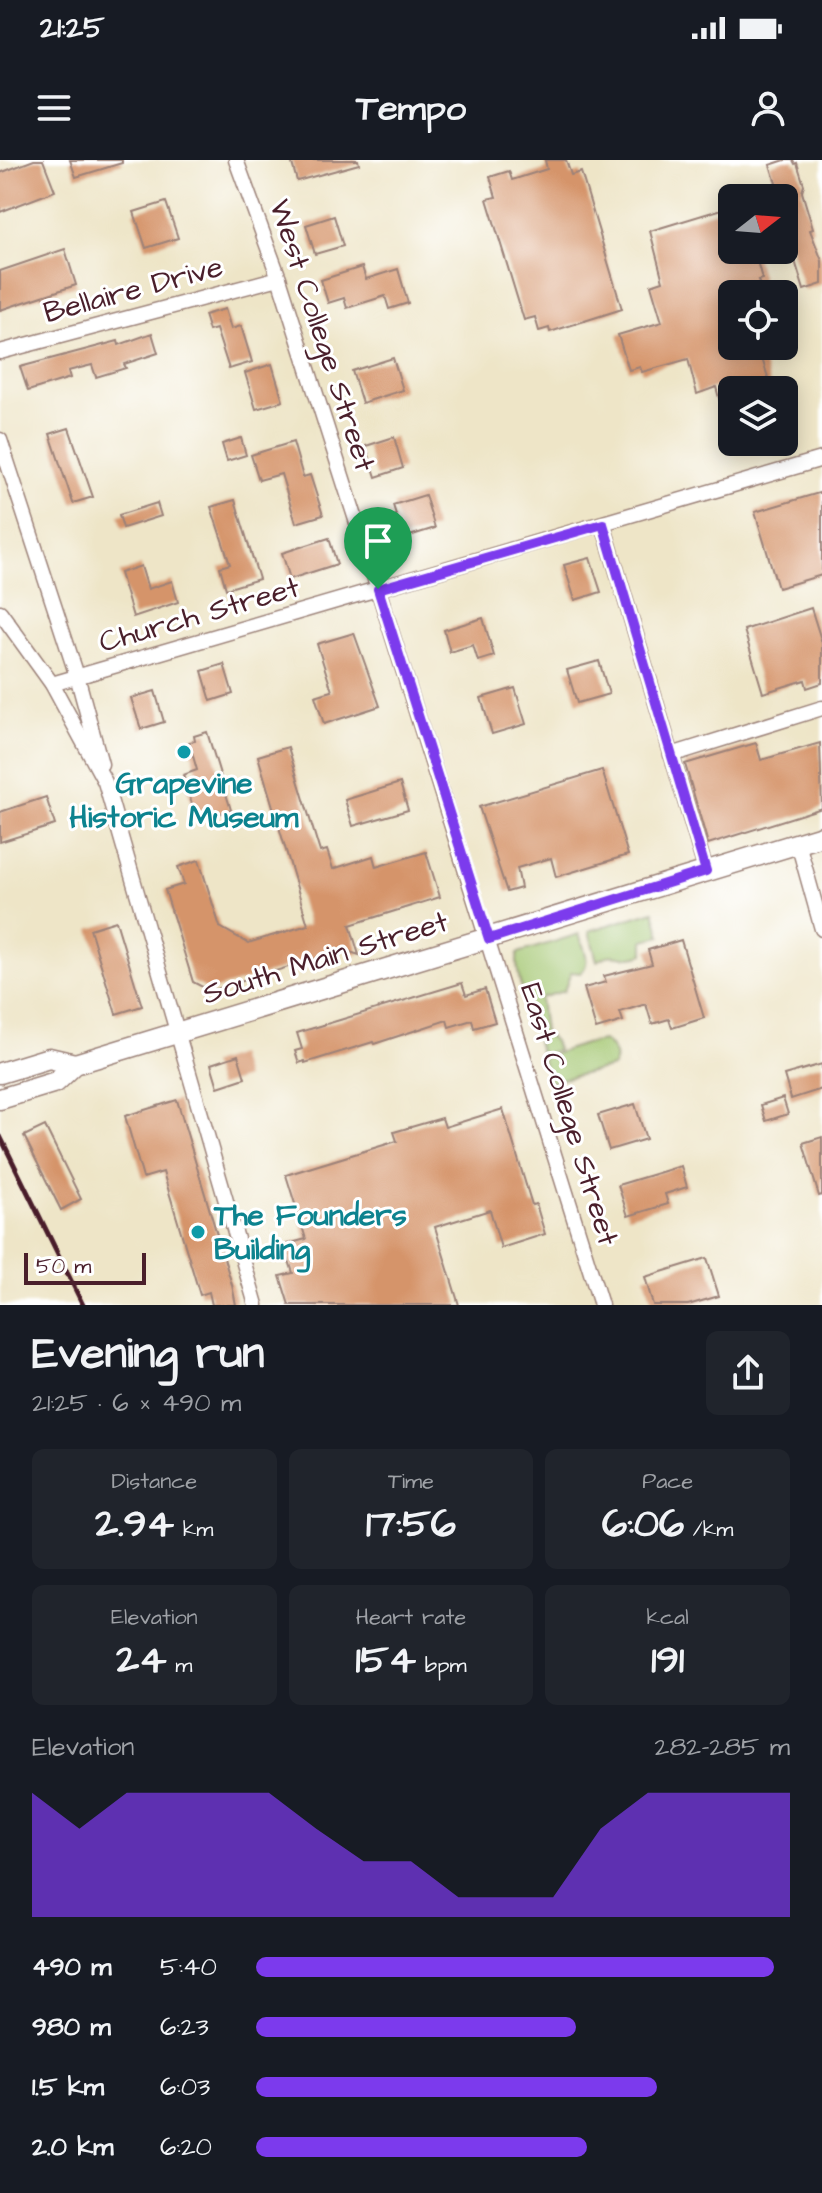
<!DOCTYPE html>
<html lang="en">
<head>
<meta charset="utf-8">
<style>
	:root { --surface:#171b24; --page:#20242c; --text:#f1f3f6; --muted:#9ea1a6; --accent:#7c3aed }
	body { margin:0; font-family:"Architects Daughter",sans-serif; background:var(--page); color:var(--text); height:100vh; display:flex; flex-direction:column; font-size:30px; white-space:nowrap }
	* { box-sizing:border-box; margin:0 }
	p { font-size:26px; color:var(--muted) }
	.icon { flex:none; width:44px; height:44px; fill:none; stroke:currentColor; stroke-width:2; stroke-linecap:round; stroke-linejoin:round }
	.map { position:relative; height:1145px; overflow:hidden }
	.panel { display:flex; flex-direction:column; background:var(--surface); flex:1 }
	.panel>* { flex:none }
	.needle { width:52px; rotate:73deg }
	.tools { position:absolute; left:718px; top:24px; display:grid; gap:16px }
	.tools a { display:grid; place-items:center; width:80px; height:80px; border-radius:12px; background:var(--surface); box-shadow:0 4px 20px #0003; font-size:40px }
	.scale { position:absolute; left:24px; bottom:20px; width:122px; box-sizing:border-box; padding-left:8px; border:4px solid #4a1f2b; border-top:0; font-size:22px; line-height:28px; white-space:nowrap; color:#4a1f2b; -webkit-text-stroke:6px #fff; paint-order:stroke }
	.pin { position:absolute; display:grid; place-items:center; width:68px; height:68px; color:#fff; margin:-82px -34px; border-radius:50% 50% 50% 0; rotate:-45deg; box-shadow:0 0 8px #0007 }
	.pin .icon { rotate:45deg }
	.round { display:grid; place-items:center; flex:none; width:84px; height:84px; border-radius:12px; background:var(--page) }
	.summary { display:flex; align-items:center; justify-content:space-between; height:136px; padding:0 32px }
	h1 { font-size:44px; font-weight:800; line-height:60px }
	.metrics { display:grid; grid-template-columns:repeat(3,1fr); gap:12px; height:136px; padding:8px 32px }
	.metrics div { display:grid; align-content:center; border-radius:12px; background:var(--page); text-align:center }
	.metrics b { font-size:40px; font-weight:800 }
	.metrics small { font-size:22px; font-weight:400 }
	.metrics p { font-size:22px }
	.chart { height:224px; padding:16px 32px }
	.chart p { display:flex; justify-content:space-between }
	.chart svg { width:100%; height:144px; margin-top:8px; fill:var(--accent); opacity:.7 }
	ul { padding:0 32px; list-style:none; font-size:26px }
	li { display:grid; grid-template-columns:128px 96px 1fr; align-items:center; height:60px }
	li i { height:20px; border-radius:10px; background:var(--accent) }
	.status { display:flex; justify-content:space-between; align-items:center; height:56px; padding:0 40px; background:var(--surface); direction:ltr }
	.status svg { height:22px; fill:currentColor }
	header { display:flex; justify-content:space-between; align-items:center; height:104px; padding:0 32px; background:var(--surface); font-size:36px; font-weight:800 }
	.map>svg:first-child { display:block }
</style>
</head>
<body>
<div class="status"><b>21:25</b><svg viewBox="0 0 49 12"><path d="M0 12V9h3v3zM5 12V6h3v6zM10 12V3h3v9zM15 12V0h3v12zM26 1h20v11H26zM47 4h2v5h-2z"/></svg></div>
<header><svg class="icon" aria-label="menu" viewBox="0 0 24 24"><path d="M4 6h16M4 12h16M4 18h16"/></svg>Tempo<svg class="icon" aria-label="person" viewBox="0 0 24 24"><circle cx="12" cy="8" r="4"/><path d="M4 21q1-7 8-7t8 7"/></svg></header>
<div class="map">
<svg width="822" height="1145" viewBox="0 0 822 1145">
	<rect width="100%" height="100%" fill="#fff"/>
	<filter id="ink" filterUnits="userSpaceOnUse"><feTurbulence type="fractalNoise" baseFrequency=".0125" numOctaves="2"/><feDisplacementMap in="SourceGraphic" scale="16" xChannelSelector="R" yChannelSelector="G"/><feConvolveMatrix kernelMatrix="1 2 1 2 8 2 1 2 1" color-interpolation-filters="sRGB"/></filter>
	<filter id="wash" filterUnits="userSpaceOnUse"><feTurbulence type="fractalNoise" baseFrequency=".006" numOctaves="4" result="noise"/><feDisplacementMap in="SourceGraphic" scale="32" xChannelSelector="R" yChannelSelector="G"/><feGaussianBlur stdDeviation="1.8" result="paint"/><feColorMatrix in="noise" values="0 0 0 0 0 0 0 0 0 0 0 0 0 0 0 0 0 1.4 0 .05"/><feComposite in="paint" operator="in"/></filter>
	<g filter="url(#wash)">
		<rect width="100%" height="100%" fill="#eee5c7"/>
		<g fill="#a3c670" stroke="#76724e" stroke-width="2">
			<path d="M654 751 661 776 644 780V794C622 803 617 788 597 801L589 771Z"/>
			<path d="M579 774C583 787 593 804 580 813L571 812 564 831 540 838 544 872 554 881 557 890 541 895C535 874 512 810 518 793Z"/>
			<path d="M604 881C613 888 619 897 613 907L549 922 542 898 584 884Z"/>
		</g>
		<g id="blocks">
			<g fill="#d5946b">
				<path d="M34 0H43L55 31 0 52V13Z"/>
				<path d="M70 0H122V3L76 17Z"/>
				<path d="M291 0H358L359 4 297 21Z"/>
				<path d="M545 0H566L571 15 581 12 622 149 550 172 549 168 539 171 535 157 524 160 487 39 496 37 490 17 509 11 512 20 547 9Z"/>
				<path d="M785 0H793L795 4 797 3 804 25 802 32 813 69 810 70 822 101V124L804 130 784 65V38H781L770 5Z"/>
				<path d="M166 42 178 78 146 88 134 52Z"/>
				<path d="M732 46V90H754L762 119 758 120 763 134H732V186H758L772 230H732V271H728L716 227 697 234 688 199 642 212 640 207 629 210 618 175 662 162 651 125 663 121 650 71Z"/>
				<path d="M334 56 343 86 315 94 306 65Z"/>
				<path d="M65 89 76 125 0 150V111Z"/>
				<path d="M362 107 366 119 398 109 408 143 389 149 385 136 347 148 344 138 328 143 321 120Z"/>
				<path d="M225 149 231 169 241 166 252 202 229 209 216 169 209 171 204 155Z"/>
				<path d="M152 173 158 193 124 204 126 208 96 217 92 205 68 211 70 218 28 231 20 207 118 181 119 185Z"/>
				<path d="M393 198 403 230 362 243 352 211Z"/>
				<path d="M272 204 283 241 256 249 245 213Z"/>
				<path d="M69 268 93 337 73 343 50 274Z"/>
				<path d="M394 277 403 308 376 317 366 286Z"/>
				<path d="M241 278 246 295 227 301 222 284Z"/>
				<path d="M293 282 303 317 310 315 323 355 296 363 281 314 259 320 251 295Z"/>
				<path d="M822 332V415L778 428 755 352Z"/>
				<path d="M425 335 435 368 403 378 393 345Z"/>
				<path d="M235 340 259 419 226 429 220 407 230 404 211 347Z"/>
				<path d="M157 343 161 356 123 368 119 355Z"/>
				<path d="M329 378 337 404 290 419 282 393Z"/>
				<path d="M590 398 601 432 575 440 564 405Z"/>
				<path d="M141 406 148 429 172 421 178 442 133 457 120 413Z"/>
				<path d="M811 448 822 483V523L807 528 805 520 763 533 744 470Z"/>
				<path d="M483 458 494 496 478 501 473 485 450 492 444 470Z"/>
				<path d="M354 473 380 546 324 564 315 536 332 531 317 484Z"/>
				<path d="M599 501 609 534 577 543 567 510Z"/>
				<path d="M224 504 233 534 211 541 202 511Z"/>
				<path d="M515 528 526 564 492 574 481 538Z"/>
				<path d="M155 531 164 562 141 569 131 538Z"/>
				<path d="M207 572 231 650 197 660 183 615 197 610 189 582 195 581 194 576Z"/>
				<path d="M756 583 761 600 820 583 822 648 708 684 685 604Z"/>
				<path d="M288 587 320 692 327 690 333 709 373 696 376 707 426 692 440 737 350 765 359 795 344 790 210 831 193 822 165 730 184 724 178 707 199 700 220 767 248 783 308 765 258 596Z"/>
				<path d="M602 610 628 695 556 717 551 698 517 708 521 728 507 732 479 647Z"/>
				<path d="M400 623 408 650 353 666 345 640Z"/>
				<path d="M46 637 55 665 0 682V652Z"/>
				<path d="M116 761 142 846 116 854 90 769Z"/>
				<path d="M681 780 704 858 672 868 669 859 652 864 646 844 620 852 623 861 596 869 584 828 606 822 604 816 652 804 648 790Z"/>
				<path d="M462 823 466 835 485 829 495 862 474 868 472 860 449 867 447 860 374 884 373 882 305 903V901L299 903 295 891 302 889 297 873Z"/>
				<path d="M238 895 245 918 218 927 211 904Z"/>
				<path d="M822 904V929L791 939 784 915Z"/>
				<path d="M783 938 788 954 766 961 761 945Z"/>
				<path d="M177 940 232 1125 236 1145H212L209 1132 200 1135 163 1012 143 1018 125 956Z"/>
				<path d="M635 944 646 979 609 990 598 955Z"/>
				<path d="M503 949 532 1045 536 1044 545 1074 501 1088 490 1050 435 1067 459 1145H289L280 1116 293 1113 284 1085 306 1079 286 1015 397 981 394 972 442 958 445 967Z"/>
				<path d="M45 966 81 1039 61 1050 24 976Z"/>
				<path d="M822 977V1035L819 1036 803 983Z"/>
				<path d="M681 1006 687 1027 665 1034 668 1044 628 1056 618 1025Z"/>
				<path d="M707 1098 719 1136 688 1145H653L645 1117Z"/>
			</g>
		</g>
	</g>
	<g filter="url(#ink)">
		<use href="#blocks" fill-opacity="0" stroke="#9c8279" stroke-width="2"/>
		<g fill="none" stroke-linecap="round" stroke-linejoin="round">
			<defs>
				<g id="minor">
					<path d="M236 0 279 118 378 429 601 1145"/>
					<path d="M0 192 279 118"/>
					<path d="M0 280 77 516 101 604"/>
					<path d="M603 364 706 711"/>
					<path d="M0 452 52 524 105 622 256 1145"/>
					<path d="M52 524 822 299"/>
					<path d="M671 595 822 548"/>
					<path d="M798 683 822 769"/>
				</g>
				<g id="secondary">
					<path d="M0 913 49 898 75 904"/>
					<path d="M0 939 56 922 75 904 822 676"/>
				</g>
			</defs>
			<use href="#minor" stroke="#9c8279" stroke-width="17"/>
			<use href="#secondary" stroke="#9c8279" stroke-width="23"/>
			<use href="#minor" stroke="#fff" stroke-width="14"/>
			<use href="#secondary" stroke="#fff" stroke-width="20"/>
			<path stroke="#4a1f2b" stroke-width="5" d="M0 976 83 1145"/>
		</g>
	</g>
	<g fill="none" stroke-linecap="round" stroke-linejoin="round" filter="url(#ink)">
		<defs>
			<path id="route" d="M603 364 706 711 489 779 378 429Z"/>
		</defs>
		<use href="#route" stroke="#fff" stroke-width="16"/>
		<use href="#route" stroke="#7c3aed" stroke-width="10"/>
	</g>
	<g fill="#0f9aa8" stroke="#fff" stroke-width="3">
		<circle cx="184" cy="592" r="8"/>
		<circle cx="198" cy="1072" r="8"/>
	</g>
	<g text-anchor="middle" stroke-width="6" stroke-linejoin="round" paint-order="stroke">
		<g font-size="30" fill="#4a1f2b" stroke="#fff">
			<text transform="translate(133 129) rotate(-15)" y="10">Bellaire Drive</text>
			<text transform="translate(323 175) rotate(72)" y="10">West College Street</text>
			<text transform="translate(199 454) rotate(-16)" y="10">Church Street</text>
			<text transform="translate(325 797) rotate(-17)" y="10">South Main Street</text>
			<text transform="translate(570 954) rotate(73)" y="10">East College Street</text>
		</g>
		<g font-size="30" font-weight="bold" fill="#0d838f" stroke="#fff">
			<text x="184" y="633">Grapevine<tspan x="184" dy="34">Historic Museum</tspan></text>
			<text x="214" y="1065" text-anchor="start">The Founders<tspan x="214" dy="34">Building</tspan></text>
		</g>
	</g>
</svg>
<div class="tools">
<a><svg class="needle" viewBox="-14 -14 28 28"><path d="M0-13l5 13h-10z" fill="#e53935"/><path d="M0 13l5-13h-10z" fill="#9ea1a6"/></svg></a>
<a><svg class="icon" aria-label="locate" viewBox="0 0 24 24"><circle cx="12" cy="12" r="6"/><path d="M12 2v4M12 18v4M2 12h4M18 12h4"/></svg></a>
<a><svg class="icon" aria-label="layers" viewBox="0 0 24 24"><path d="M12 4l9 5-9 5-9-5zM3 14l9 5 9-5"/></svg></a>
</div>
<div class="scale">50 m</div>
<div class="pin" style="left:378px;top:429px;background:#1e9e55"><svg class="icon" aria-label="arrive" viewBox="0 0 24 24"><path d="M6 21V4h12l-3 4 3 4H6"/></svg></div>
</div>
<section class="panel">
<div class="summary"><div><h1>Evening run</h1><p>21:25 · 6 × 490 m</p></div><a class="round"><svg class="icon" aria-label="share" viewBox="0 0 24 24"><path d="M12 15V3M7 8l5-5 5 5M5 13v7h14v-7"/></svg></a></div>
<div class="metrics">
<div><p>Distance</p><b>2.94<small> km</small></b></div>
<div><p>Time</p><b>17:56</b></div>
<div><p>Pace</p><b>6:06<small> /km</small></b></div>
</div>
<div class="metrics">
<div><p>Elevation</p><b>24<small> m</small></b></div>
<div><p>Heart rate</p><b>154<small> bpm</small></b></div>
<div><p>kcal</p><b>191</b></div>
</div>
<div class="chart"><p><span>Elevation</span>282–285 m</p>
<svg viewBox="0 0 160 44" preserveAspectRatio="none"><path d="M0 44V6L10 17L20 6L30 6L40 6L50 6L60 17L70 27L80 27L90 38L100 38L110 38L120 17L130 6L140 6L150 6L160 6V44z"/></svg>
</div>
<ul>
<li><b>490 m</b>5:40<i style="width:97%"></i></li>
<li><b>980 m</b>6:23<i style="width:60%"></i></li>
<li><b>1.5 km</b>6:03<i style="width:75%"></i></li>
<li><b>2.0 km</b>6:20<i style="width:62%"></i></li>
</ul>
</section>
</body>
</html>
